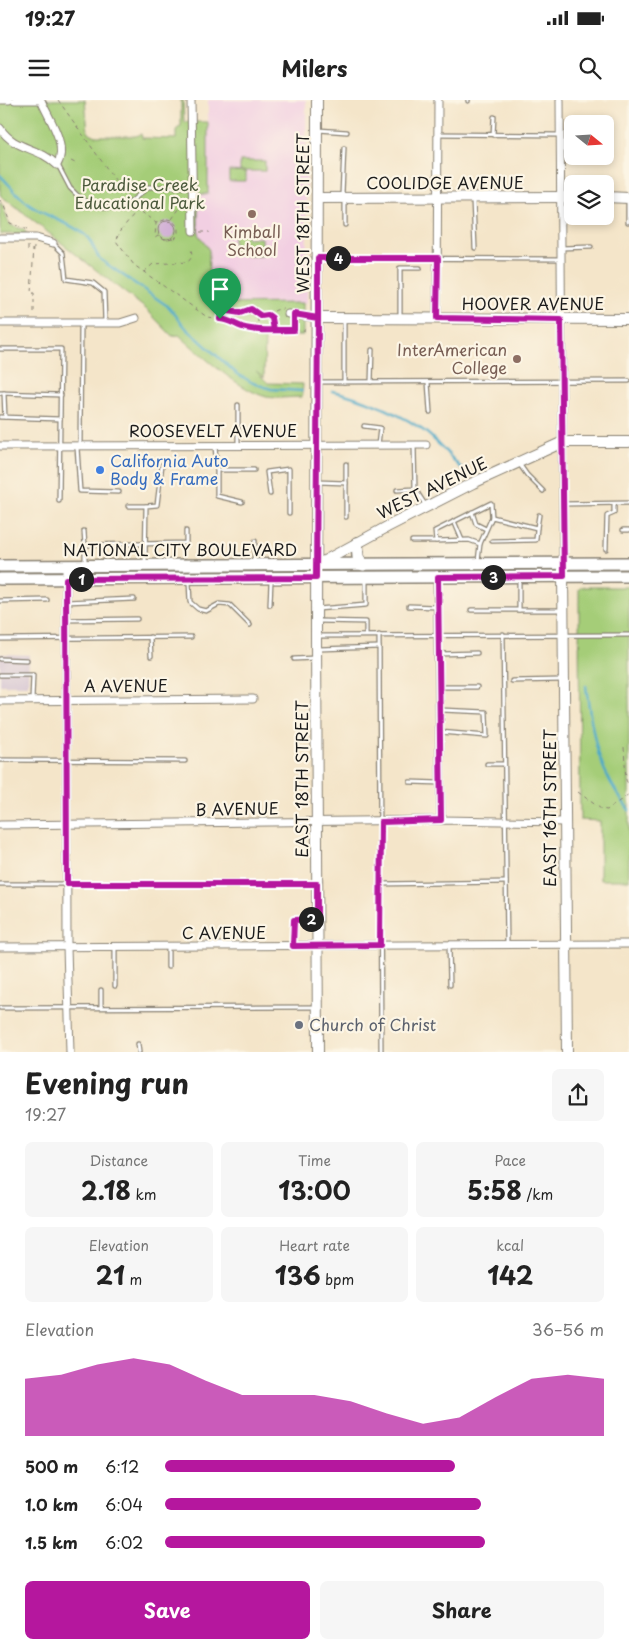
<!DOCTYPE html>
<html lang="en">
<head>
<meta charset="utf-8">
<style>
	:root { --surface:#fff; --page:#f6f6f6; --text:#222; --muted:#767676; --accent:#b5179e }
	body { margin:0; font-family:"Playpen Sans",sans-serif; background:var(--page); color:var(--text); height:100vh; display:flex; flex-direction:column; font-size:19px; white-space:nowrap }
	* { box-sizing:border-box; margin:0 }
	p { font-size:16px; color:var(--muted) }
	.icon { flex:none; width:28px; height:28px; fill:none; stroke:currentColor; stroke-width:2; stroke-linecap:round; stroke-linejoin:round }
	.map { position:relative; height:952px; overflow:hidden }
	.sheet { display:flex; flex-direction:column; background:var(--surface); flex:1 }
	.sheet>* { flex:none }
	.needle { width:32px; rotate:108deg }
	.fabs { position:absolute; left:564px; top:15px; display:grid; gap:10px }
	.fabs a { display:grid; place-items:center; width:50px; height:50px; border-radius:8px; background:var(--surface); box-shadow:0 2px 8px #0003; font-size:25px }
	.pin { position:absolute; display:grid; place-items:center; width:42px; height:42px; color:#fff; margin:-51px -21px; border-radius:50% 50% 50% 0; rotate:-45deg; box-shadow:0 0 5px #0007 }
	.pin .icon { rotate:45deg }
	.km { position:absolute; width:25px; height:25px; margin:-12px; border-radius:50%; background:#222; color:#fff; font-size:14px; line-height:25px; text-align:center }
	.round { display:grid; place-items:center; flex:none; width:52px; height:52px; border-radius:8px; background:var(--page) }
	.overview { display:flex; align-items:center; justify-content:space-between; height:85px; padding:0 25px }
	h1 { font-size:28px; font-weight:700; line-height:38px }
	.metrics { display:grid; grid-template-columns:repeat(3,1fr); gap:8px; height:85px; padding:5px 25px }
	.metrics div { display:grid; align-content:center; border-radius:8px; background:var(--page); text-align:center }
	.metrics b { font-size:25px; font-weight:700 }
	.metrics small { font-size:14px; font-weight:400 }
	.metrics p { font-size:14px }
	.chart { height:140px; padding:10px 25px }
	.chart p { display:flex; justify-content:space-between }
	.chart svg { width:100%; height:90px; margin-top:5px; fill:var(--accent); opacity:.7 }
	.button { display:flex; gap:10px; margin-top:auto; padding:10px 25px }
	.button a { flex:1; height:58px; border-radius:8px; background:var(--accent); color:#fff; font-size:20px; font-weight:700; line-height:58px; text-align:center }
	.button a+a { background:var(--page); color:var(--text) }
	ul { padding:0 25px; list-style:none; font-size:16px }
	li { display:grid; grid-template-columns:80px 60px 1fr; align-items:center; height:38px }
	li i { height:12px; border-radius:6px; background:var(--accent) }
	.status { display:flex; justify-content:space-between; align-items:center; height:35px; padding:0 25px; background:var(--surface); direction:ltr }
	.status svg { height:14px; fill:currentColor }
	header { display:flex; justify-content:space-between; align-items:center; height:65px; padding:0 25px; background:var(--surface); font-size:22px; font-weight:700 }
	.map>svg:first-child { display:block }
</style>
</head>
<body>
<div class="status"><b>19:27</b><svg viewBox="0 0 49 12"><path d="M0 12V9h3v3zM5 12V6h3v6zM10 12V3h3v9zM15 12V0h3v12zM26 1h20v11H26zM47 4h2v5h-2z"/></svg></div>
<header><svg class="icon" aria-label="menu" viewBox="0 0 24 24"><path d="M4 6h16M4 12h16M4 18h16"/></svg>Milers<svg class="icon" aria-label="search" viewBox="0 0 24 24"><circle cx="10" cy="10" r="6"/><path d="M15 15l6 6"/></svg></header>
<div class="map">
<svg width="629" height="952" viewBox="0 0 629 952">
	<rect width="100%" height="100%" fill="#fcf5e5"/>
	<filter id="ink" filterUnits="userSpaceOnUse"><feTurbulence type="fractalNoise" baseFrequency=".02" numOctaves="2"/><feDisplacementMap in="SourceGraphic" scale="10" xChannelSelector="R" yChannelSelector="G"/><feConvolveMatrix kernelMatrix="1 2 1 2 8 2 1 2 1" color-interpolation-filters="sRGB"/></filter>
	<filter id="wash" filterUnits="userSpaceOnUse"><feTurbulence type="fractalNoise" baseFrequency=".0096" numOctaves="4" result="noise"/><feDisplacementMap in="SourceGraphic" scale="20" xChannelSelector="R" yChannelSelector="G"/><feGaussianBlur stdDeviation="1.12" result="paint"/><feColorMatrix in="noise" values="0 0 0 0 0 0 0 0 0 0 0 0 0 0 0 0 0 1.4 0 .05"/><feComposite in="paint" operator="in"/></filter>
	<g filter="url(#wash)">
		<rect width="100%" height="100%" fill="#f4e5c9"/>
		<path fill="#f2cfe2" d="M208 0H306L307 203 297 204H208L209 150 198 134V94H208Z"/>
		<path fill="#cfbdd0" d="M0 554 29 555 28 585H0Z"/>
		<g fill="#a5cd78" stroke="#60744a">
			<path d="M0 0H85L88 32 96 36H136L141 34 142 38 176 39V30L181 26V0H183L184 22H208V94H198V134L209 150 208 204 303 203V235L265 236 264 277 256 271 268 283 303 284 302 297C291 297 278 299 267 297 240 291 200 254 179 235L172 236 146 209 0 95Z"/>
			<rect x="240" y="61" width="25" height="10"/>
			<path d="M229 71 246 72V81H229Z"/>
			<path d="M0 102C10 115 1 126 23 129L27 134H0Z"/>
			<path d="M233 131H246V138H262V156H246L245 153H233Z"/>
			<path d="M582 487H629V780H600V721L580 720 579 489Z"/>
		</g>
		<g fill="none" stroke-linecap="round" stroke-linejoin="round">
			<g stroke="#49a9c8" stroke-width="2.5">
				<path d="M0 75C9 84 17 95 27 103 44 117 68 121 85 135 94 143 94 153 101 160L169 207 186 228 236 273 253 283 271 289 302 291"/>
				<path d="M332 291C361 297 405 315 428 334 440 344 451 358 463 370"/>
				<path d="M586 586C593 637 596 668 629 710"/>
			</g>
		</g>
		<g id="blocks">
			<circle fill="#d0aed5" cx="167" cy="130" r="9"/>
		</g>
	</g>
	<g filter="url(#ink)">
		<use href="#blocks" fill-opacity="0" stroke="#888072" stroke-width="1"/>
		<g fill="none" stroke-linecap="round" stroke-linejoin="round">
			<defs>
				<g id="lane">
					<path d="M468 1V0"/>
					<path d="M318 30 347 32"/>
					<path d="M438 34 559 35"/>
					<path d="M493 35 494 17"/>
					<path d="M58 65 70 88 77 95 89 103 108 108 127 105 148 87H192"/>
					<path d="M342 95 344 48"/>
					<path d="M473 100 475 148"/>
					<path d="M628 122V101"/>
					<path d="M345 125V99"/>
					<path d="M53 143 63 153 66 179 93 183 104 192 105 222"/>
					<path d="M561 148 591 147"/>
					<path d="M319 158 560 159"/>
					<path d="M400 216V168H420"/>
					<path d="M0 249H61L59 401"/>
					<path d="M318 282 629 281"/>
					<path d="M344 282V220"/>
					<path d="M371 282 372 250"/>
					<path d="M428 282 430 312"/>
					<path d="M0 293 61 295"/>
					<path d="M4 293 5 317"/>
					<path d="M238 305V345"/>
					<path d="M0 317 60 319"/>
					<path d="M364 326 380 328 378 345"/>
					<path d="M80 345 81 224"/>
					<path d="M414 345 415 389 426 406"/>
					<path d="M215 346 217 370H254"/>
					<path d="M77 347 80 391 119 392"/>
					<path d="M346 364V383"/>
					<path d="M520 365 527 375 543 391"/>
					<path d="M217 370V396L242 402"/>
					<path d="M318 382 346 383V417"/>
					<path d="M397 390 415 389"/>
					<path d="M270 394 267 372 289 369V413"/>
					<path d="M564 404 629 403"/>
					<path d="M128 406H146"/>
					<path d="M472 412 476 424 486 429"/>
					<path d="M454 421 462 440"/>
					<path d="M623 430H629"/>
					<path d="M84 431 85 445 186 443V431"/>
					<path d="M412 441H436L435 431 491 403 492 417"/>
					<path d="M436 441 469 440 480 444"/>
					<path d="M492 441 536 440 537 428"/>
					<path d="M85 445V464"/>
					<path d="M606 449 607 416 614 413V404"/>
					<path d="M478 461 480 444 492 417 537 428 539 415"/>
					<path d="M145 463 146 406 157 405 162 365"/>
					<path d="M254 463 255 441"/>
					<path d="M189 482 190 502 198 509 206 511 219 504 230 505 250 525"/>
					<path d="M0 501 47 500"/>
					<path d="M66 502 134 499"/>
					<path d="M270 505 271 481"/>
					<path d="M409 506 437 507"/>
					<path d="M317 509 366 505V481"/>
					<path d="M471 510H561"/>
					<path d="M519 510V480"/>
					<path d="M66 520 137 519"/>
					<path d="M319 521 366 522V535"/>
					<path d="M503 534 507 844"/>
					<path d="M379 535 381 952"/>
					<path d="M319 536 629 535"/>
					<path d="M150 537 151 556"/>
					<path d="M0 539 191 537"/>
					<path d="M319 549 379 547"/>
					<path d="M440 554 477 553"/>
					<path d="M0 559 27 560"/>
					<path d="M294 559 315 558"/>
					<path d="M0 575H33L32 600"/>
					<path d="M512 581 561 580"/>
					<path d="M440 587H477"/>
					<path d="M440 632 487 636 486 612 441 610"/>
					<path d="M0 660 185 661"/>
					<path d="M487 664H504"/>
					<path d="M410 682 440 683"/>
					<path d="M0 784H314"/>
					<path d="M381 784 506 782"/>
					<path d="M449 845 450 885"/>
					<path d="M293 846 294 820 317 819"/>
					<path d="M115 847V886"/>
					<path d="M168 847V867"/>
					<path d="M101 890V907"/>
					<path d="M0 908 317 907"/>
					<path d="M138 944 139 952"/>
				</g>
				<g id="street">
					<path d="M0 0H9"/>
					<path d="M15 0H38"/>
					<path d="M191 0 193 131"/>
					<path d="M560 0 563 464"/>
					<path d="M0 28C15 51 38 46 57 65 69 45 48 18 41 0"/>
					<path d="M0 138H36L53 143"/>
					<path d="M288 214 318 218"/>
					<path d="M437 218 438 0"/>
					<path d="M0 223H120L136 218"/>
					<path d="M0 346 426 345"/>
					<path d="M66 466 67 847 70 952"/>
					<path d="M437 475 441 720"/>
					<path d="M0 601 253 599"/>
					<path d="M0 725 441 720 565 722"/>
					<path d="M0 847 629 844"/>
				</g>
				<g id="secondary">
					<path d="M317 0 316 536 318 952"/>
					<path d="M605 97 629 98"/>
					<path d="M318 98 572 97"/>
					<path d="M318 218 629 219"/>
					<path d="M317 465 387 427 473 383 563 342H629"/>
					<path d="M563 470 567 952"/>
				</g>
				<g id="primary">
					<path d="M357 443 358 457 363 465"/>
					<path d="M0 466 629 463"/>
					<path d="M0 479 629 476"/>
				</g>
			</defs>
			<use href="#lane" stroke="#888072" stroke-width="5.5"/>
			<use href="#street" stroke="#888072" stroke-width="9"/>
			<use href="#secondary" stroke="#888072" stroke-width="12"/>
			<use href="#primary" stroke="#888072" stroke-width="14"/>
			<g stroke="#888072" stroke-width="1" stroke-dasharray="4 4" stroke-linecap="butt">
				<path d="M58 0 128 98"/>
				<path d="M71 61 77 64"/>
				<path d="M0 100 4 106 10 123 27 130"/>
				<path d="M135 107 156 123"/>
				<path d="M138 109 121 130 116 141 134 165 207 217 228 220 244 228 254 230H294V222"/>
				<path d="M167 119 172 120 178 127V134L173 141 172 138 166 140 158 135 155 137 156 123Z"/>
				<path d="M172 119 184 102"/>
				<path d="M200 132H209"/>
				<path d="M28 146V150H34"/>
				<path d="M144 172 153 164 188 162 192 157 191 147"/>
				<path d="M34 212V193H31L34 147"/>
				<path d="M269 215 274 221V229"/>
				<path d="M220 218 222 210 240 213 251 209 265 216 276 210 283 209"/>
				<path d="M258 230V215"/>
				<path d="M295 230H305"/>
				<path d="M624 647 626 680 629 686"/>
				<path d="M578 692 601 709 607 710 629 694"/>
			</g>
			<use href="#lane" stroke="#fff" stroke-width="3"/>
			<use href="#street" stroke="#fff" stroke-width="7"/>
			<use href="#secondary" stroke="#fff" stroke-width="10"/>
			<use href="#primary" stroke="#fff" stroke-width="11"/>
		</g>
	</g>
	<g fill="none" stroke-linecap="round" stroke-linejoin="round" filter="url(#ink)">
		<defs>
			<path id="route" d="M220 219C230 220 234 224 242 227 258 232 277 230 294 230V214L318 218 316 478 66 479 67 784H317V819L294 820 293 846 380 845 381 722 441 720 438 477 564 476 561 220 437 218 438 158H318V218L294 214V230H274L272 218 268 215 261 216 251 209 240 213 222 210 220 219"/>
		</defs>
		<use href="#route" stroke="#fff" stroke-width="10"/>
		<use href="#route" stroke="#b5179e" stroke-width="6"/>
	</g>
	<g fill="#8d6e63" stroke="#fcf5e5" stroke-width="2">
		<circle cx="252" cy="114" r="5"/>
		<circle cx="517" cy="259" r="5"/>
	</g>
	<circle fill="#3f7fe0" stroke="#fcf5e5" stroke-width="2" cx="100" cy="370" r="5"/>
	<circle fill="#6b7280" stroke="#fcf5e5" stroke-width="2" cx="299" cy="925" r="5"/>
	<g text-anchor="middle" stroke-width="4.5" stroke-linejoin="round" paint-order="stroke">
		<g font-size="16" fill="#1c1c1c" stroke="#fcf5e5">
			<text x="445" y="89">COOLIDGE AVENUE</text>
			<text transform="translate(303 113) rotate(-90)" y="6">WEST 18TH STREET</text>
			<text x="533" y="210">HOOVER AVENUE</text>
			<text x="213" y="337">ROOSEVELT AVENUE</text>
			<text transform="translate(432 388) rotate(-26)" y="6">WEST AVENUE</text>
			<text x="180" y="456">NATIONAL CITY BOULEVARD</text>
			<text x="126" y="592">A AVENUE</text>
			<text transform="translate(302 679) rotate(-90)" y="6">EAST 18TH STREET</text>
			<text transform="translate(550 708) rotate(-90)" y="6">EAST 16TH STREET</text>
			<text transform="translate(237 709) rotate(-1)" y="6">B AVENUE</text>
			<text x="224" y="839">C AVENUE</text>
		</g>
		<g font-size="16" fill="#4c5a3c" stroke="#fcf5e5">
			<text x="140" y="91">Paradise Creek<tspan x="140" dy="18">Educational Park</tspan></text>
		</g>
		<g font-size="16" fill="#785e54" stroke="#fcf5e5">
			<text x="252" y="138">Kimball<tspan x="252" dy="18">School</tspan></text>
			<text x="507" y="256" text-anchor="end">InterAmerican<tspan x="507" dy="18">College</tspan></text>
		</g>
		<g font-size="16" fill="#366cbe" stroke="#fcf5e5" text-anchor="start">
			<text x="110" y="367">California Auto<tspan x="110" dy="18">Body &amp; Frame</tspan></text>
		</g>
		<g font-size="16" fill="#5b616d" stroke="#fcf5e5" text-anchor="start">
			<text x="309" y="931">Church of Christ</text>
		</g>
	</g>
</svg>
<div class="fabs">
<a><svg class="needle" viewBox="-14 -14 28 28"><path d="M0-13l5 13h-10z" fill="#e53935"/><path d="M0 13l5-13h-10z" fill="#767676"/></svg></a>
<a><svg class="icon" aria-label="layers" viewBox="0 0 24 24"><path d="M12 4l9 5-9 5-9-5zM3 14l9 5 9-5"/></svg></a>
</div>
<div class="pin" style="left:220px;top:219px;background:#1e9e55"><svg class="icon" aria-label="arrive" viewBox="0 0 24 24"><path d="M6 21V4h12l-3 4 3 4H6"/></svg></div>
<b class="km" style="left:81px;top:479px">1</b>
<b class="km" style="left:311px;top:819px">2</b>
<b class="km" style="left:493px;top:477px">3</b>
<b class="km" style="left:338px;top:158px">4</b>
</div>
<section class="sheet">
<div class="overview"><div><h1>Evening run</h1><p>19:27</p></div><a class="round"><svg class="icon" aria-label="share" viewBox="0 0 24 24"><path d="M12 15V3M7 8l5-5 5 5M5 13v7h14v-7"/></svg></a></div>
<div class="metrics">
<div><p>Distance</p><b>2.18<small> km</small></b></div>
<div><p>Time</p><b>13:00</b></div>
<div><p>Pace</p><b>5:58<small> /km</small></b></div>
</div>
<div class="metrics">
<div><p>Elevation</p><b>21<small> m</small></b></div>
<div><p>Heart rate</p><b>136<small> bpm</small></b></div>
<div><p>kcal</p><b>142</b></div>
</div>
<div class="chart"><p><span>Elevation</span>36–56 m</p>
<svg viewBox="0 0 160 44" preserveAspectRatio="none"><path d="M0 44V16L10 14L20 9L30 6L40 9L50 17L60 24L70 24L80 24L90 27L100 33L110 38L120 35L130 25L140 16L150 14L160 16V44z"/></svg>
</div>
<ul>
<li><b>500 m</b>6:12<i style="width:66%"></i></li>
<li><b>1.0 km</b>6:04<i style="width:72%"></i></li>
<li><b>1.5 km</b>6:02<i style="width:73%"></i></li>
</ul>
<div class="button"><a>Save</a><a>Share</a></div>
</section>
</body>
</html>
